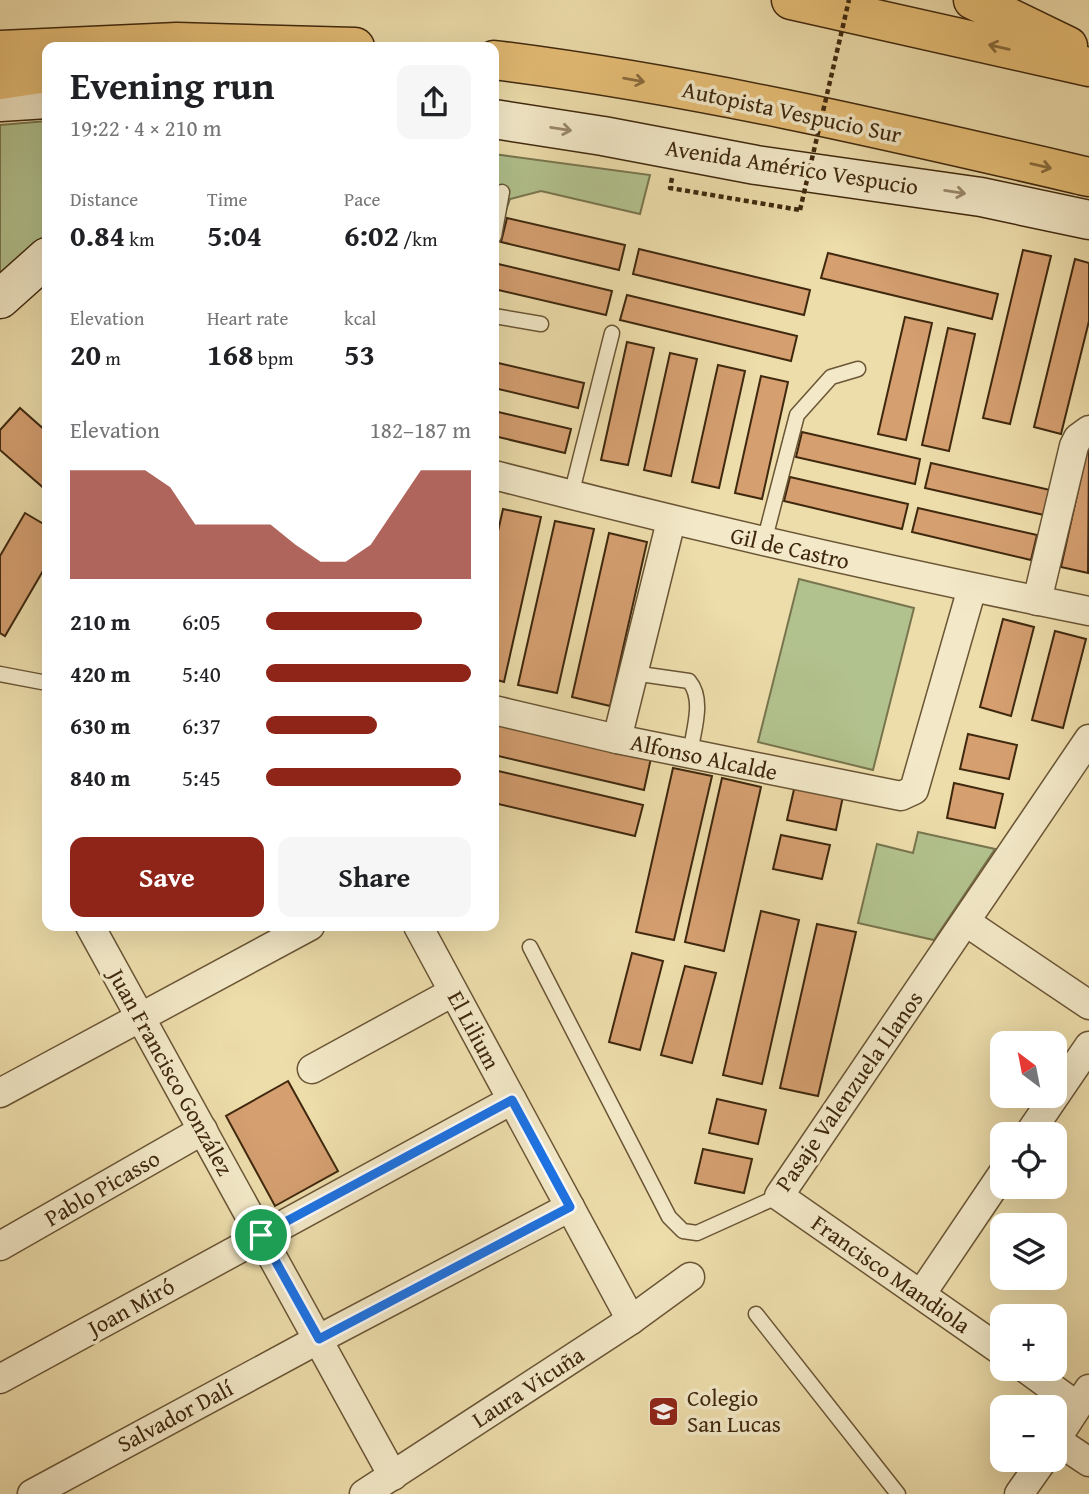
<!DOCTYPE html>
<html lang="en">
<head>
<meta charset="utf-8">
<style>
	:root { --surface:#fff; --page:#f6f6f6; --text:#202124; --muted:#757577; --accent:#8f2418 }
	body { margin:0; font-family:"Gentium Book Plus",serif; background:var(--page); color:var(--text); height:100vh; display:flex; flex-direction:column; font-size:26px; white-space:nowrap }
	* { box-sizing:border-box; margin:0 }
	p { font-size:23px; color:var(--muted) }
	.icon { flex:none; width:38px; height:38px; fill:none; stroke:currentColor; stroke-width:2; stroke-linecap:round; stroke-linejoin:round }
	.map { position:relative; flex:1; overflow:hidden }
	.details { position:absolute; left:42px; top:42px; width:457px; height:889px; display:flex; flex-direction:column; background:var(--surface); border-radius:14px; box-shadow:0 7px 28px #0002 }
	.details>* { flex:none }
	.needle { width:46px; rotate:328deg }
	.buttons { position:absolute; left:990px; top:1031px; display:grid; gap:14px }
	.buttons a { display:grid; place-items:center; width:77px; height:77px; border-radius:14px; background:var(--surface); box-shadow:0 7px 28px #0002; font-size:35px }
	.pin { position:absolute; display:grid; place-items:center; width:60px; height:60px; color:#fff; margin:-30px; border:4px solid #fff; border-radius:50%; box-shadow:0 2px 7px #0007 }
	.round { display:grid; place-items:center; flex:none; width:74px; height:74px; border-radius:14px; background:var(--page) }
	.head { display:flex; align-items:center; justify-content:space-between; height:119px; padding:0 28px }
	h1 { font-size:38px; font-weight:700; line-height:52px }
	.stats { display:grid; grid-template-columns:repeat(3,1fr); gap:10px; height:119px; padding:7px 28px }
	.stats div { display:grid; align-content:center }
	.stats b { font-size:30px; font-weight:700 }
	.stats small { font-size:19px; font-weight:400 }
	.stats p { font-size:19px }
	.chart { height:196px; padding:14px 28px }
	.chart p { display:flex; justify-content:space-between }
	.chart svg { width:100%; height:126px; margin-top:7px; fill:var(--accent); opacity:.7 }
	.action { display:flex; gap:14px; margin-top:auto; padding:14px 28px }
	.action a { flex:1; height:80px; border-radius:14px; background:var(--accent); color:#fff; font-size:28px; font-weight:700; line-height:80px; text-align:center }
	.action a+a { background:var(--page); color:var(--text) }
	ul { padding:0 28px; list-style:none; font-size:23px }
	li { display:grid; grid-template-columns:112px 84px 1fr; align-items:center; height:52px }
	li i { height:18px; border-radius:9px; background:var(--accent) }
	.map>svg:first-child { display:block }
</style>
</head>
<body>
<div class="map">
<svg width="1089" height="1494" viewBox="0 0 1089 1494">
	<rect width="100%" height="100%" fill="#edddab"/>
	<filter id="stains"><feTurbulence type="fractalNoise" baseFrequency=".00286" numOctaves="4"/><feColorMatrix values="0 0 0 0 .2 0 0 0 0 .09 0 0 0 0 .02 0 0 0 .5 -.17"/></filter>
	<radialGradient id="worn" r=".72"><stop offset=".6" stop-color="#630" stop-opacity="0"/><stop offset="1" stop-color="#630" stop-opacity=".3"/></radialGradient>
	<g fill="#b2c28e" stroke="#78754e" stroke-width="2">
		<path d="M47 121V238L0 280V125Z"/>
		<path d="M494 154 650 175 640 214 541 191 510 199 494 243Z"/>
		<path d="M799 579 914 608 873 770 758 742Z"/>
		<path d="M918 832 995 849 934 940 858 923 877 844 913 853Z"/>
	</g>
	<g fill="#d59f70" stroke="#3f280e" stroke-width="2">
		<path d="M507 218 625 245 619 270 501 242Z"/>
		<path d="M639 249 810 290 804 315 633 274Z"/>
		<path d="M1023 250 1051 256 1010 424 983 418Z"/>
		<path d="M828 253 998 294 992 319 821 278Z"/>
		<path d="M1075 259 1089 263V321L1061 434 1034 427Z"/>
		<path d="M494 263 612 291 606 315 494 289Z"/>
		<path d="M627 295 797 336 791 361 620 320Z"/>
		<path d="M905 317 932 323 906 440 878 434Z"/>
		<path d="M948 328 975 334 949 451 922 445Z"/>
		<path d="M627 342 654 348 628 465 601 460Z"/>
		<path d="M670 353 697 359 671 476 644 470Z"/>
		<path d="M494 362 584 383 578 408 494 388Z"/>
		<path d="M718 365 745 371 719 488 692 482Z"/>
		<path d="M761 376 788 382 762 499 735 493Z"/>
		<path d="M20 408 47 432V491L0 450V430Z"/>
		<path d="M494 411 571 429 565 453 494 436Z"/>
		<path d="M802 432 920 459 915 484 796 457Z"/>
		<path d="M1087 450H1089L1088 573 1061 567Z"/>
		<path d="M931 463 1050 490 1044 515 925 488Z"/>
		<path d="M790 477 908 504 902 529 784 501Z"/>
		<path d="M918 508 1037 535 1031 560 912 532Z"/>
		<path d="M503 509 541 517 504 682 494 679V549Z"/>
		<path d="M25 513 47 526V564L5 636 0 633V556Z"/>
		<path d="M555 521 594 529 557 693 518 685Z"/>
		<path d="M609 533 647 542 610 706 572 697Z"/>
		<path d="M1003 619 1034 627 1011 716 980 707Z"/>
		<path d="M1055 631 1086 639 1063 728 1032 720Z"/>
		<path d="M494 722 651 758 644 790 494 755Z"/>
		<path d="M968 734 1017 745 1009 779 960 769Z"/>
		<path d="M673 768 712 776 674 940 636 932Z"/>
		<path d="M494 770 643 805 635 836 494 803Z"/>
		<path d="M722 778 761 787 724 951 685 942Z"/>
		<path d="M954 783 1003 794 995 828 947 818Z"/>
		<path d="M795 785 843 796 836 830 787 820Z"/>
		<path d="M781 835 830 845 822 879 773 869Z"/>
		<path d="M761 911 799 920 762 1084 723 1075Z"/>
		<path d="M817 924 856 932 818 1096 780 1088Z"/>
		<path d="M632 953 663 961 640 1050 609 1042Z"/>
		<path d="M685 966 716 973 692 1063 661 1055Z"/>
		<path d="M288 1081 338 1171 275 1206 226 1116Z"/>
		<path d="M717 1099 766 1110 758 1144 709 1133Z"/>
		<path d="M703 1149 752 1159 744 1193 695 1183Z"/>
	</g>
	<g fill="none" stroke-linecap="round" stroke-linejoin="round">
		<defs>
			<g id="lane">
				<path d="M494 236 502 192"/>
				<path d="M494 316 541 324"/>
				<path d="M571 495 612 333"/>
				<path d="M764 542 797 415 831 377 858 369"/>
				<path d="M633 673 689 681C705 700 693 731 690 754"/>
				<path d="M0 674 47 683"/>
				<path d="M530 947 669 1217 683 1231 697 1233 779 1196"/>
				<path d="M756 1314 898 1494"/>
			</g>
			<g id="street">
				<path d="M494 475C691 526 889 571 1089 611"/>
				<path d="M1037 601 1074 446 1078 438 1089 430"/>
				<path d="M494 710 617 739 901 796 914 790 972 588"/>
				<path d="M617 739 671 521"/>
				<path d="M966 922 1089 1005"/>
				<path d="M90 926 393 1476"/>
				<path d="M418 926 631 1320"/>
				<path d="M312 1069 453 992"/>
				<path d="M0 1093 310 926"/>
				<path d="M1029 1134 1089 1046"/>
				<path d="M0 1246 203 1130"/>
				<path d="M922 1293 1003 1173"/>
				<path d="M1003 1352 779 1196 1089 739"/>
				<path d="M1025 1368 1077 1406"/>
				<path d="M0 1379 512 1100"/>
				<path d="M1056 1440 1089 1462"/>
				<path d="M1055 1441 1089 1389"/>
				<path d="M32 1494 319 1339 570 1207"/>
				<path d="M364 1494 631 1320 690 1277"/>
				<path d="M1019 1494 1043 1460"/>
			</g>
			<g id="secondary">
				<path d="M0 102 47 99"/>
				<path d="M494 119 603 136 756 165 981 197 1089 220"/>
				<path d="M0 299 47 257"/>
			</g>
			<g id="highway">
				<path d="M791 0 1089 67"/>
				<path d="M973 0 1068 46"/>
				<path d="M0 50 177 42 355 47"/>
				<path d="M494 60C695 85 891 131 1089 177"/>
				<path d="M0 80 47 73"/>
			</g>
		</defs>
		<use href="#lane" stroke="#6a5535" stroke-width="17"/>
		<use href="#street" stroke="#6a5535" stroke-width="31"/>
		<use href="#secondary" stroke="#3f280e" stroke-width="41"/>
		<use href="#highway" stroke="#3f280e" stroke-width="41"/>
		<path stroke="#3f280e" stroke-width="4.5" stroke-dasharray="5 3.5" stroke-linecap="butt" d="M672 178 670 188 800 210"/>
		<use href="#lane" stroke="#f3e9c8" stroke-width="14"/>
		<use href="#street" stroke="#f3e9c8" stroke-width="28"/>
		<use href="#secondary" stroke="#f3e9c8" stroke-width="38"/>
		<use href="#highway" stroke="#e6be76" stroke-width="38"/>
		<path stroke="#3f280e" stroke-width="4.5" stroke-dasharray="5 3.5" stroke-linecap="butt" d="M800 210 849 0"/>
	</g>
	<defs><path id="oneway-shaft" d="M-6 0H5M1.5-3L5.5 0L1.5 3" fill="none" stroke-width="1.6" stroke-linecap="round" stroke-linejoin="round" transform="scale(1.75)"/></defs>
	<g stroke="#8a6c3d">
		<use href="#oneway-shaft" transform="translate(999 47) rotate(-167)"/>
		<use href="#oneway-shaft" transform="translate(634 80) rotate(10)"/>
		<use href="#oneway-shaft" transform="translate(1041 166) rotate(13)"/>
	</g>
	<g stroke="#99886b">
		<use href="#oneway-shaft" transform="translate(561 129) rotate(9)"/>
		<use href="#oneway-shaft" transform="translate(955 192) rotate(9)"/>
	</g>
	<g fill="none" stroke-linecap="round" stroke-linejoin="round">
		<defs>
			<path id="route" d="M512 1100 570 1207 319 1339 261 1235Z"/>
		</defs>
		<use href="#route" stroke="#fff" stroke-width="14"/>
		<use href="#route" stroke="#1a73e8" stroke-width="9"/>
	</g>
	<defs>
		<symbol id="school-square" viewBox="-11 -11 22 22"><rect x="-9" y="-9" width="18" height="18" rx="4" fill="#8f2418" stroke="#f3e9c8"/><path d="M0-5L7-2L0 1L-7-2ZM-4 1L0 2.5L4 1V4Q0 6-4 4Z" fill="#fff"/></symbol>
	</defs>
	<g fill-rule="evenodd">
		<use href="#school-square" x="646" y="1394" width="35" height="35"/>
	</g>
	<g text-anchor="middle" stroke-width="7" stroke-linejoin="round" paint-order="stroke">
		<g font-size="23" fill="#3f280e" stroke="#f3e9c8">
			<text transform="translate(792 112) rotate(12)" y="8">Autopista Vespucio Sur</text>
			<text transform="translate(792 167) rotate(9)" y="8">Avenida Américo Vespucio</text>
			<text transform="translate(790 548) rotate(13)" y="8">Gil de Castro</text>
			<text transform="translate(704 757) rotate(12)" y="8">Alfonso Alcalde</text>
			<text transform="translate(474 1030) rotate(62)" y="8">El Lilium</text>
			<text transform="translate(171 1072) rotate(61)" y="8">Juan Francisco González</text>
			<text transform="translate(849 1091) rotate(-55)" y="8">Pasaje Valenzuela Llanos</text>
			<text transform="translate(102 1188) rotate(-30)" y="8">Pablo Picasso</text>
			<text transform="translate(891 1274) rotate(35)" y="8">Francisco Mandiola</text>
			<text transform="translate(131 1307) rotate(-29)" y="8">Joan Miró</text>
			<text transform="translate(528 1387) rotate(-33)" y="8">Laura Vicuña</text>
			<text transform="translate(175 1416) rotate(-28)" y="8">Salvador Dalí</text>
		</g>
		<g font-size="23" fill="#3f280e" stroke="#f3e9c8" text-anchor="start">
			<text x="687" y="1406">Colegio<tspan x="687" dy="26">San Lucas</tspan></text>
		</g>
	</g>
	<rect width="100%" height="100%" filter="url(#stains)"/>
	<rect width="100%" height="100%" fill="url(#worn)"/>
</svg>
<div class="buttons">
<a><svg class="needle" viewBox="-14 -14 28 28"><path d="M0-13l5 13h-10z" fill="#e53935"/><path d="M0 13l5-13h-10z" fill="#757577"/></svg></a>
<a><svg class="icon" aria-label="locate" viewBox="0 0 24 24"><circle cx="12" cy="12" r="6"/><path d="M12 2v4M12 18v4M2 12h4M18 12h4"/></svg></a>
<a><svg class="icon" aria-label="layers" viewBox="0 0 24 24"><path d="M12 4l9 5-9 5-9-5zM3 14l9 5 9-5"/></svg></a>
<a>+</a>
<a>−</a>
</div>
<div class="pin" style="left:261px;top:1235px;background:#1e9e55"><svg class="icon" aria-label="arrive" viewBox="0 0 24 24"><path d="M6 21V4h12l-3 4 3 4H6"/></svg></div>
<section class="details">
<div class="head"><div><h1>Evening run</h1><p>19:22 · 4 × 210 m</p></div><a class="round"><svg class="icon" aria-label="share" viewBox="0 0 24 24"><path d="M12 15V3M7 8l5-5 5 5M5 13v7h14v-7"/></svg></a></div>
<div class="stats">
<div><p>Distance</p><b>0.84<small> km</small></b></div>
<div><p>Time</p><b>5:04</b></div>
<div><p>Pace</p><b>6:02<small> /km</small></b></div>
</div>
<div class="stats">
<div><p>Elevation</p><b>20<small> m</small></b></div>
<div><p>Heart rate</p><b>168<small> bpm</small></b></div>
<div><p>kcal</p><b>53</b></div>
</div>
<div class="chart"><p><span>Elevation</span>182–187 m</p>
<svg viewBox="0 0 160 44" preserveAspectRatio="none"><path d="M0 44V6L10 6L20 6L30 6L40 12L50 25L60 25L70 25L80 25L90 32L100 38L110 38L120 32L130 19L140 6L150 6L160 6V44z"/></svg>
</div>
<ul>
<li><b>210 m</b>6:05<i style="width:76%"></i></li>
<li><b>420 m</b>5:40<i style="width:100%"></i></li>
<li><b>630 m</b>6:37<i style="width:54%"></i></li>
<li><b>840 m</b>5:45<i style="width:95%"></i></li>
</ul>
<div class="action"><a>Save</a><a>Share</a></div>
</section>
</div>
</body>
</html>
